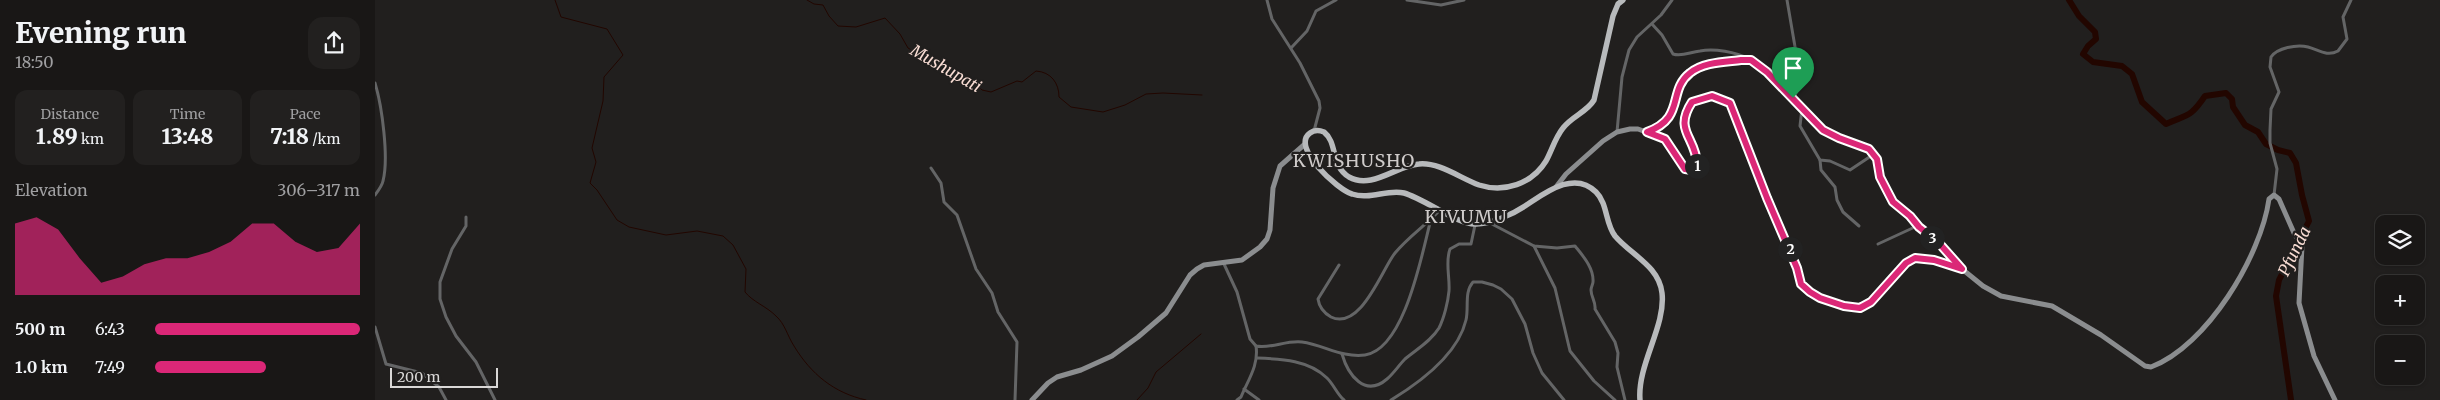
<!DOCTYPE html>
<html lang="en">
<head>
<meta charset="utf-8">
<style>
	:root { --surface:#191716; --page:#22201f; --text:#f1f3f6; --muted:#9f9fa1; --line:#373635; --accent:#db2777 }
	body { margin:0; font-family:Merriweather,serif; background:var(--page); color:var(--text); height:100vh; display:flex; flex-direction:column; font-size:19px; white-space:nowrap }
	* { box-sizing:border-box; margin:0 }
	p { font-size:16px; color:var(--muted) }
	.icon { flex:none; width:28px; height:28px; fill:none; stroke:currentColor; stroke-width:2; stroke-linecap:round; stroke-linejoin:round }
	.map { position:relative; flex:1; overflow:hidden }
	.drawer { display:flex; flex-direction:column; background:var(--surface); width:375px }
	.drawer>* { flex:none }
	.fabs { position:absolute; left:2000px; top:215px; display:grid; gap:10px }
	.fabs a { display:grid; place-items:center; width:50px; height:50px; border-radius:10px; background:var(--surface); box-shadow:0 1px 4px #0004,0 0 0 1px var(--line); font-size:25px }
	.scale { position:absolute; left:15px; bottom:12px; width:108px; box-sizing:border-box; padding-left:5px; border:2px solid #dad8d7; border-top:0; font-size:14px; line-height:18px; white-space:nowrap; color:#dad8d7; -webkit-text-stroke:4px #211f1e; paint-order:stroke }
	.pin { position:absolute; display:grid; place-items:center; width:42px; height:42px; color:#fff; margin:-51px -21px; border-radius:50% 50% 50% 0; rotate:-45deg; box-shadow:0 0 5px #0007 }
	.pin .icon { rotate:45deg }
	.km { position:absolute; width:25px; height:25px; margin:-12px; border-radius:50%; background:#222; color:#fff; font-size:14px; line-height:25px; text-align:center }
	.round { display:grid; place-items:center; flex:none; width:52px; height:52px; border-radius:15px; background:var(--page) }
	.head { display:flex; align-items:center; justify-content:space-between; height:85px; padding:0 15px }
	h1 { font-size:28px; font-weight:800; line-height:38px }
	.metrics { display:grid; grid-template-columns:repeat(3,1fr); gap:8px; height:85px; padding:5px 15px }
	.metrics div { display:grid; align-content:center; border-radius:12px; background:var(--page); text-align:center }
	.metrics b { font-size:21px; font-weight:800 }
	.metrics small { font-size:14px; font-weight:400 }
	.metrics p { font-size:14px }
	.chart { height:140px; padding:10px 15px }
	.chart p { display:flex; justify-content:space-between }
	.chart svg { width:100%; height:90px; margin-top:5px; fill:var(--accent); opacity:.7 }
	ul { padding:0 15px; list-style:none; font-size:16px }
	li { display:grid; grid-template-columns:80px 60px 1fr; align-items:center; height:38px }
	li i { height:12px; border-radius:6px; background:var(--accent) }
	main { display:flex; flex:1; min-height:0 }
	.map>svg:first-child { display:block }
</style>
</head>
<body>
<main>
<section class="drawer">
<div class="head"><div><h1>Evening run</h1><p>18:50</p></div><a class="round"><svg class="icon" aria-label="share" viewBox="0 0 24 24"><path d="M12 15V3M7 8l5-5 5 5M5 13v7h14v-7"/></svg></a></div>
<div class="metrics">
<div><p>Distance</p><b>1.89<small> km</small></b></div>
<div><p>Time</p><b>13:48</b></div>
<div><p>Pace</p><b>7:18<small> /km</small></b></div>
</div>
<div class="chart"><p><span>Elevation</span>306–317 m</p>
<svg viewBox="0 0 160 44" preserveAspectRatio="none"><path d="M0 44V9L10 6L20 12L30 26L40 38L50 35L60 29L70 26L80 26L90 23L100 18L110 9L120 9L130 18L140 23L150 21L160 9V44z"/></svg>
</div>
<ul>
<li><b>500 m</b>6:43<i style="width:100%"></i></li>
<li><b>1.0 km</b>7:49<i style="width:54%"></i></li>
</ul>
</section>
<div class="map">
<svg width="2065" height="400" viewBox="0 0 2065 400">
	<rect width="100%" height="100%" fill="#211f1e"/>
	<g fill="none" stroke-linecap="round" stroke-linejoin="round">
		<g stroke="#220600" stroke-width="1">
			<path d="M180 0 186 17 232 29 248 55 229 77 228 101 217 148 221 162 215 183 222 190 242 220 254 227 291 235 322 231 348 236 358 245 371 269 370 292C378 302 391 306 401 316 410 324 412 335 419 346 436 374 459 393 491 400"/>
			<path d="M432 0 439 4 448 5 454 16 463 26 481 27 510 18 525 34 533 48 564 66 575 67 582 73 596 79 607 90 616 92 642 81 647 82 661 71C676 72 684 83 684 97L696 107 728 112 750 105 771 94 788 93 827 95"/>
			<path d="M762 400 773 388 781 372 826 334"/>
		</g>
		<path stroke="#220600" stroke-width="6" d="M1694 0 1704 16 1720 32 1721 39 1713 46 1708 54 1718 62 1747 66 1757 74 1767 102 1791 124C1813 114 1815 118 1830 96L1851 93 1857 99 1858 107 1870 125 1883 132 1891 144 1903 150 1915 153 1921 163 1927 195 1934 221 1904 280 1901 296 1916 400"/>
		<g stroke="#646566" stroke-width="3">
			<path d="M892 0 897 19 925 63 944 101 945 108 939 131"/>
			<path d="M1032 0 1066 5 1089 0"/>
			<path d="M1412 0 1425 76 1424 88 1418 98"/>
			<path d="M1277 24 1287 35 1298 54C1307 57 1315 52 1325 51 1339 48 1361 52 1374 59"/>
			<path d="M916 48 932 31 941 11 961 0"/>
			<path d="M0 83C7 106 14 158 8 181 7 186 3 191 0 195"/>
			<path d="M1427 108 1425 126 1445 160 1455 161 1475 170 1499 154"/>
			<path d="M1273 131C1319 116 1282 72 1345 62 1355 61 1366 59 1376 60L1392 72 1448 129 1464 139 1495 149 1502 159 1505 177 1518 202 1535 216 1544 227 1563 242 1587 268"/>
			<path d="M1242 132 1247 77 1254 50 1262 37 1286 15 1297 0"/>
			<path d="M1445 160 1446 170 1460 187 1462 200 1468 212 1484 226"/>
			<path d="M556 168 566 183 569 202 582 215 601 269 617 293 623 312 642 342 640 400"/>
			<path d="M1899 195 1902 169 1895 143V130L1896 109 1904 92 1895 67 1896 57C1902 48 1922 44 1933 47 1944 50 1952 57 1963 51L1972 39 1968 17 1976 0"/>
			<path d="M91 217V226L77 249 65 282V299L71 317 81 336 101 362 120 400"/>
			<path d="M1115 223 1159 246 1182 248 1200 246C1208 256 1219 268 1218 282 1218 284 1216 287 1216 290 1216 297 1221 302 1220 309L1240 342 1243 353 1242 367 1250 400"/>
			<path d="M1503 244 1542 226"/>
			<path d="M1159 246 1180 288 1195 351 1219 381 1240 400"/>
			<path d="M849 264 862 292 875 339 881 346C896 349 911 340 927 342 949 345 967 358 990 355 1030 349 1047 253 1056 219"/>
			<path d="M964 265 943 299C944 306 949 313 956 317 986 331 1007 269 1020 253 1033 237 1051 225 1065 210"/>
			<path d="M0 327 11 364 47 373 64 387 71 400"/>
			<path d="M967 354C973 375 990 398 1012 379 1019 373 1024 365 1030 359 1042 349 1056 341 1064 328 1069 318 1073 302 1074 291 1075 277 1070 262 1075 249L1084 244H1096L1100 225"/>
			<path d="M882 358C907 359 934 360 952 378 959 385 962 394 969 400"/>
			<path d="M869 389 884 400"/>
			<path d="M862 400 866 397C873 380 884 365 881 346"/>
			<path d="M1016 400C1044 383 1083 354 1091 320 1094 308 1089 292 1098 282H1107L1118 285 1126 289 1137 299 1150 324 1158 353 1167 373 1189 400"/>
		</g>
		<g stroke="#8b8d8f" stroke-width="5">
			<path d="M1181 187 1191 174 1228 141 1242 132 1255 129H1263L1290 139 1310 169H1320C1333 150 1295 136 1317 102 1331 97 1348 92 1358 108L1392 198 1422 268 1426 284 1440 296 1469 306 1485 308 1496 301 1531 263 1545 258 1559 260 1587 269 1608 286 1626 296 1677 306 1726 335 1770 366 1776 367C1832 346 1886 256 1894 199L1899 195 1904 199 1919 233 1927 246 1924 303 1939 356 1960 400"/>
			<path d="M657 400 673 383 682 377 706 370 737 356 763 337 791 313 815 275 822 269 829 265 867 260 885 247 892 239 895 230 898 188 905 166 930 144"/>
		</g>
		<path stroke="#b8babc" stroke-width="5.5" d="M1248 0 1243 4 1238 16 1219 100C1212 112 1197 116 1188 128 1180 138 1177 150 1171 161 1157 184 1129 193 1104 185 1085 178 1064 162 1044 164 1022 165 997 190 974 177 955 165 963 143 949 132 944 130 939 130 935 133 915 147 963 190 977 194 995 200 1012 189 1029 193 1050 199 1083 225 1101 224 1116 224 1138 214 1150 206 1170 193 1199 170 1221 192 1233 204 1230 223 1240 236 1256 255 1284 266 1287 293 1291 326 1262 365 1265 400"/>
	</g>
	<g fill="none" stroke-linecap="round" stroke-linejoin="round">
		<defs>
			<path id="route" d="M1366 60H1376L1392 72 1448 130 1464 138 1494 149 1502 159 1505 177 1518 202 1535 216 1544 227 1563 242 1587 269 1559 260 1540 258 1531 263 1496 302 1485 308 1469 306 1445 298 1435 292 1426 284 1422 268 1392 198 1355 103 1337 96 1317 102C1298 131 1321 137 1322 164L1317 170 1310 169 1290 139 1272 132C1311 118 1292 91 1315 73 1328 62 1350 62 1366 60Z"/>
		</defs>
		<use href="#route" stroke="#fff" stroke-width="10"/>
		<use href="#route" stroke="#db2777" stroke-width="6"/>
	</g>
	<g text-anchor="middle" stroke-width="4.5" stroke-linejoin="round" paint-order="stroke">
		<g font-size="16" font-style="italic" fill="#f9ddd4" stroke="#211f1e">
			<text transform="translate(571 68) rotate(30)" y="6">Mushupati</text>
			<text transform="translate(1919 251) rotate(-64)" y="6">Pfunda</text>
		</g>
		<g font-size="18" letter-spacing="1" fill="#cfcbca" stroke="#211f1e">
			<text x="979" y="167">KWISHUSHO</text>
			<text x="1091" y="223">KIVUMU</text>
		</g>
	</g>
</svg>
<div class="fabs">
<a><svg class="icon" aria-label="layers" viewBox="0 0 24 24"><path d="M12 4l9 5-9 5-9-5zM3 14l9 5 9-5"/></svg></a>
<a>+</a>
<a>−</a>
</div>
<div class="scale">200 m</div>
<div class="pin" style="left:1418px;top:98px;background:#1e9e55"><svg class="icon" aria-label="arrive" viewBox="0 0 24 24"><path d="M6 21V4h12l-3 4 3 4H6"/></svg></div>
<b class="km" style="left:1322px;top:166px">1</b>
<b class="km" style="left:1415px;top:249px">2</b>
<b class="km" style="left:1557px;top:238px">3</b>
</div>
</main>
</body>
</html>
